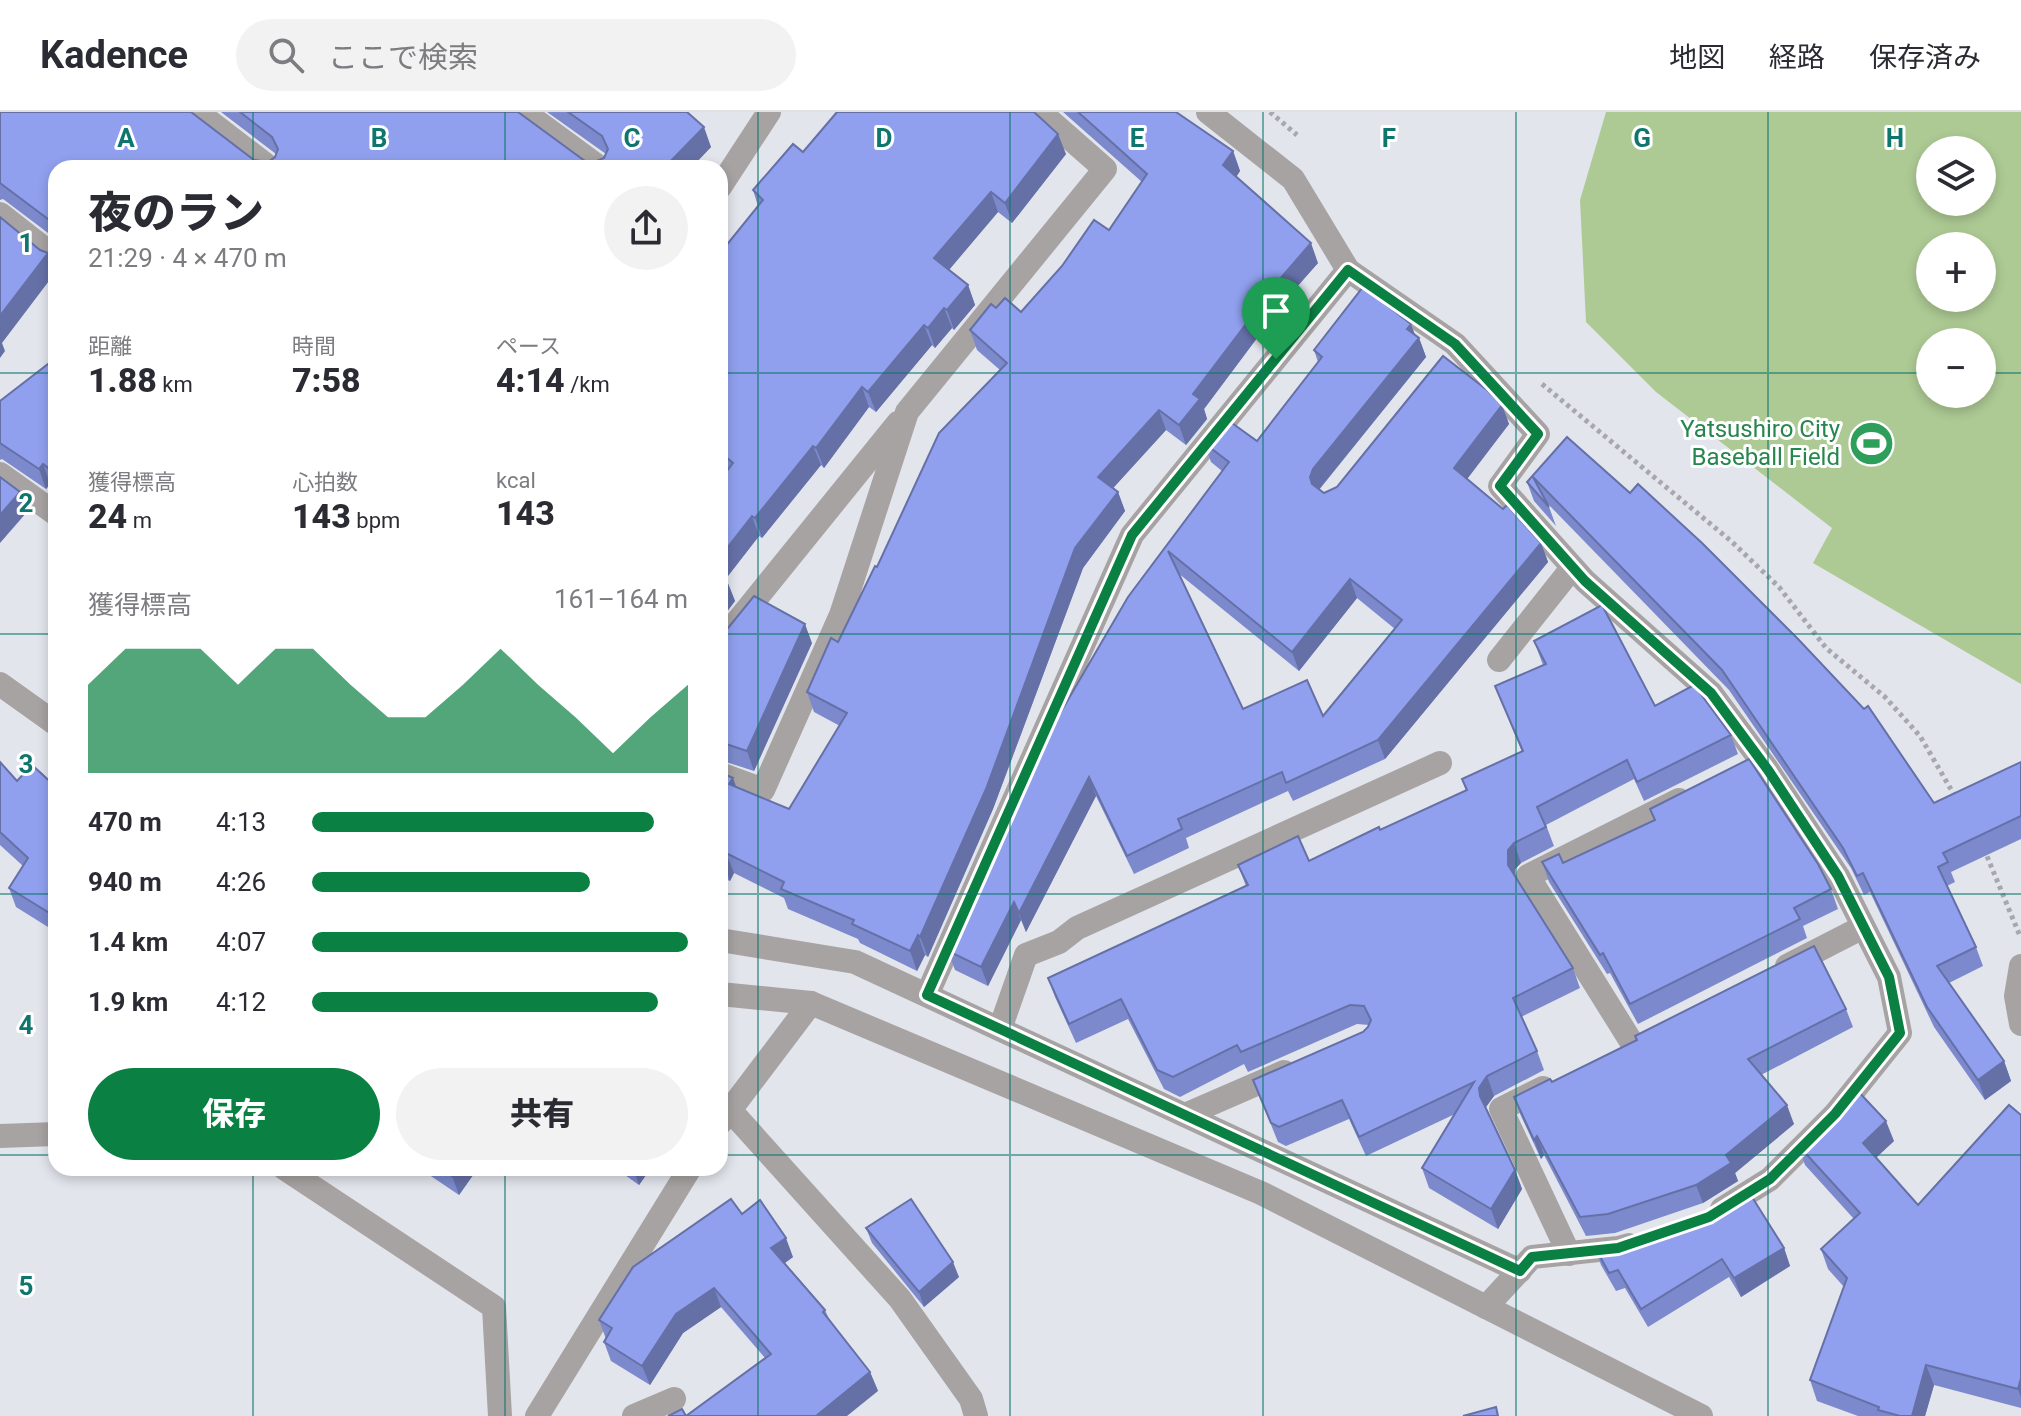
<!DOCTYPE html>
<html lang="ja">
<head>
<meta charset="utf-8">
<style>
	:root { --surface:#fff; --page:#f2f2f3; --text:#2b2b33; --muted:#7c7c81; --line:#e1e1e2; --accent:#0b8043 }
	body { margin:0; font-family:Roboto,"Noto Sans JP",sans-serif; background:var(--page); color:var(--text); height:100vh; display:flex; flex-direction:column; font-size:30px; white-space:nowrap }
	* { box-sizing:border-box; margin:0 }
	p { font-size:26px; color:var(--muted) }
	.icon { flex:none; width:44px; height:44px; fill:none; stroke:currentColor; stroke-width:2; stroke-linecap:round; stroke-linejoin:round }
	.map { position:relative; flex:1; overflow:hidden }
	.drawer { position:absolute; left:48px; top:48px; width:680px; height:1016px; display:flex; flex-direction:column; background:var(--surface); border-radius:24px; box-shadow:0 4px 12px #0003 }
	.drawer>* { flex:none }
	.tools { position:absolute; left:1916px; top:24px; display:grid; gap:16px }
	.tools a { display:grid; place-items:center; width:80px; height:80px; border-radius:50%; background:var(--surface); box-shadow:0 4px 12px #0003; font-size:40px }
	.pin { position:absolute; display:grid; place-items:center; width:68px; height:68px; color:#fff; margin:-82px -34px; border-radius:50% 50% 50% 0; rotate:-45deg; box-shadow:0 0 8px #0007 }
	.pin .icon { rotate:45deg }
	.round { display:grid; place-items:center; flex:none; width:84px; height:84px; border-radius:42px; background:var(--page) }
	.overview { display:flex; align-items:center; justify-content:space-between; height:136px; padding:0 40px }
	h1 { font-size:44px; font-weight:800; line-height:60px }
	.stats { display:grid; grid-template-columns:repeat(3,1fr); gap:12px; height:136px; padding:8px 40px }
	.stats div { display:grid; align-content:center }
	.stats b { font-size:34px; font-weight:800 }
	.stats small { font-size:22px; font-weight:400 }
	.stats p { font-size:22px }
	.chart { height:224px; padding:16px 40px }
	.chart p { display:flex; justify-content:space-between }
	.chart svg { width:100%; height:144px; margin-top:8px; fill:var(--accent); opacity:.7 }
	.button { display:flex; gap:16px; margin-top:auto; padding:16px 40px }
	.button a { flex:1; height:92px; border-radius:48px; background:var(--accent); color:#fff; font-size:32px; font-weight:800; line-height:92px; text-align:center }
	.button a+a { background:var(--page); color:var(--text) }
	ul { padding:0 40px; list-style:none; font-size:26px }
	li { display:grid; grid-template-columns:128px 96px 1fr; align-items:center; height:60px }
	li i { height:20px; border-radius:10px; background:var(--accent) }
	header { display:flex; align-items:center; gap:48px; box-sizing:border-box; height:112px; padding:0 40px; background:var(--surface); border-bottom:2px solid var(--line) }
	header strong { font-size:38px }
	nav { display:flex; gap:44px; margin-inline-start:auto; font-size:28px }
	.search { width:560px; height:72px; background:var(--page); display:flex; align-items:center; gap:20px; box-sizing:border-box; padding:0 28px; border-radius:44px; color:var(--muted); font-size:30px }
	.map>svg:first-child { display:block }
</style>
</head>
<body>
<header>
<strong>Kadence</strong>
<div class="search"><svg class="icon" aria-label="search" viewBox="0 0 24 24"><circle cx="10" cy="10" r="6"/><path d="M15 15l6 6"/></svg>ここで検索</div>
<nav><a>地図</a><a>経路</a><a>保存済み</a></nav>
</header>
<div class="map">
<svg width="2021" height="1304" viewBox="0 0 2021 1304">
	<rect width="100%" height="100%" fill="#e3e5ed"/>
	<path fill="#adca94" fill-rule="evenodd" d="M1606 0H2021V572L1813 451 1832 416 1656 280 1586 210 1580 88ZM1930 38H1982V90H1930ZM1930 134H1982V186H1930ZM1930 230H1982V282H1930Z"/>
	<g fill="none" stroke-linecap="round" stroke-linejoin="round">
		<g stroke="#a7a8af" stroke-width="5" stroke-dasharray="4 4" stroke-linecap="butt">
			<path d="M1270 0 1297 23"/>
			<path d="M1542 272 1731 429 1779 475 1826 536 1885 585 1920 624 1956 686"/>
			<path d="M1984 737 2020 824"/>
		</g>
		<g stroke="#a8a3a3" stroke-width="24">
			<path d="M197 0 270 56"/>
			<path d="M524 0 600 56"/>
			<path d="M1208 0 1293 67 1348 158 1455 232 1538 322 1500 374 1585 469 1711 581 1768 658 1838 764 1889 865 1900 921 1835 1002 1770 1067 1722 1097"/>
			<path d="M720 75 769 0"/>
			<path d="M0 102 56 146"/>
			<path d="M0 362 56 402"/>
			<path d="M720 531 898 311"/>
			<path d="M1499 548 1572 456"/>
			<path d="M0 572 56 612"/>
			<path d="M720 662 763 678 841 503 907 300 1105 57 1040 0"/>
			<path d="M720 828 855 850 1520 1159"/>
			<path d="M1787 854 1863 815"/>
			<path d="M2021 854 2016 884 2021 912"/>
			<path d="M720 882 811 891 1261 1081 1701 1304"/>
			<path d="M927 883 1132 423 1348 158"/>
			<path d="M1000 917 1026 843 1059 830 1077 816 1440 651"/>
			<path d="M1632 931 1528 764 1679 688"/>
			<path d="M1543 976 1501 997 1569 1142"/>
			<path d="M730 998 900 1187 971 1287 976 1304"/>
			<path d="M1185 1003 1284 960"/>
			<path d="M721 1010 811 891"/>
			<path d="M0 1024 56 1022"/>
			<path d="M284 1056 494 1195 500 1304"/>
			<path d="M1486 1195 1532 1145 1618 1136 1629 1133"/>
			<path d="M537 1304 690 1056"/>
			<path d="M634 1304 674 1287"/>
		</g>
	</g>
	<g fill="#7c8acd" fill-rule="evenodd">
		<path d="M0 0 268 50 275 45 276 42 221 0H518L585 49 592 51 604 46 606 42 547 0H687L711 35 691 56H56V127L3 87 0 88Z"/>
		<path d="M1063 0H1176L1233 39 1240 59 1236 65 1318 151 1287 186 1204 297 1207 307 1186 333 1166 318 1113 376 1118 380 1125 399 1083 456 993 697 928 845 925 843 917 859 860 831 858 827 788 797 784 786 734 761 730 769 720 765V660L736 675 789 697 840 614 814 600 807 580 838 530 877 455 1000 258 977 238 970 218 996 196 1021 200 1109 118 1142 70Z"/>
		<path d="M803 40 1066 42 1012 111 998 100 949 158 968 173 975 193 954 218 952 216 935 236 932 233 876 300 869 295 824 356 821 353 762 426 759 424 725 468 727 469 735 489 720 508 726 360 720 355V139L721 140 758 94 753 78Z"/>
		<path d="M1415 223 1419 226 1426 245 1319 378 1324 381 1337 375 1502 293 1509 312 1467 367 1541 431 1548 450 1385 647 1293 689 1288 679 1186 726 1189 736 1134 762 1096 684 1026 820 1021 808 988 874 955 858 948 839 1034 646 1222 359 1211 350 1204 331 1257 329 1318 250 1314 238ZM1178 461 1299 559 1357 486 1395 517 1323 604 1243 597Z"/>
		<path d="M56 257V376L50 372 46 377 2 347 0 348V289Z"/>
		<path d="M1567 325 1934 691 2021 650V727L1951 760 1955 770 1947 774 1976 835 1983 854 1949 871 2004 949 2011 969 1985 988 1934 915 1870 780 1864 783 1851 756 1729 578 1548 392 1556 414 1534 389 1527 370Z"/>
		<path d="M720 523 812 531 754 659 720 648Z"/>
		<path d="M1534 529 1655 594 1731 623 1738 642 1644 689 1634 667 1546 713 1554 734 1521 751 1515 757V764L1573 856 1580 876 1521 905 1537 939 1544 958 1494 984 1486 995 1515 1058 1522 1077 1498 1117 1429 1076 1422 1056 1455 1002 1366 1044 1349 1007 1286 1034 1278 1030 1253 968 1363 920 1369 913 1357 912 1248 960 1244 952 1180 985 1164 977 1128 907 1076 931 1055 885 1048 866 1246 774 1238 753 1309 749 1466 679 1462 667 1522 640 1495 574 1543 553Z"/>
		<path d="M0 650 17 669 56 675V820L16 795 9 776 23 754 0 733Z"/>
		<path d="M1650 697 1831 777 1838 797 1803 814 1807 826 1638 912 1610 861 1607 862 1549 770 1542 750 1563 751 1654 708Z"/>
		<path d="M1846 897 1853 915 1761 963 1794 1012 1735 1061 1738 1069 1703 1091 1615 1121 1586 1124 1544 1043 1541 1047 1521 1004 1514 985 1552 970Z"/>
		<path d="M2021 1003V1296L1934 1273 1925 1304H1858L1817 1289 1810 1268 1844 1175 1828 1157 1821 1137 1854 1107 1805 1053 1798 1033 1894 1029 1876 1046 1918 1093Z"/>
		<path d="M419 1056H478L459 1083Z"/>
		<path d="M615 1056H651L639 1073Z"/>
		<path d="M742 1102 793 1145 785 1151 825 1198 829 1207 870 1260 878 1279 765 1246 721 1195 683 1221 650 1273 611 1249 604 1230 606 1227 599 1208Z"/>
		<path d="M866 1116 959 1165 924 1195 872 1131Z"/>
		<path d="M1595 1135 1784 1136 1790 1154 1741 1185 1729 1165 1648 1215 1625 1176 1616 1179 1601 1153Z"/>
	</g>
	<g fill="#6570a7">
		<path d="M704 15 711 35 691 56H664Z"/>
		<path d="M1058 22 1066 42 1012 111 1005 91Z"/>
		<path d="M1233 39 1240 59 1231 73 1223 53Z"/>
		<path d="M991 80 998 100 942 166 934 146Z"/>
		<path d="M1311 131 1318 151 1287 186 1204 297 1207 307 1186 333 1179 313 1193 282 1280 167Z"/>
		<path d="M48 141 55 161 2 231 5 239 0 246V204Z"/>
		<path d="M968 173 975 193 954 218 947 198Z"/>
		<path d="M944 196 952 216 935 236 928 216Z"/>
		<path d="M1411 212 1417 228 1419 226 1426 245 1320 376 1317 383 1312 372 1310 365 1313 357Z"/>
		<path d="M924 213 932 233 876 300 868 280Z"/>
		<path d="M862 275 869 295 824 356 816 336Z"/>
		<path d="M1502 293 1509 312 1461 375 1454 356Z"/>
		<path d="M1159 298 1166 318 1105 385 1098 365Z"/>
		<path d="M813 334 821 353 762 426 755 406Z"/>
		<path d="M43 352 50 372 46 377 39 357Z"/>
		<path d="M20 380 27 400 0 431V403Z"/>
		<path d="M1118 380 1125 399 1083 456 993 697 928 845 920 825 1075 436Z"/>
		<path d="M752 404 759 424 720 474V445Z"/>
		<path d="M1541 431 1548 450 1385 647 1378 628Z"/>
		<path d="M1350 467 1357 486 1299 559 1292 540Z"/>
		<path d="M727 469 735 489 720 509V479Z"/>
		<path d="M805 512 812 531 754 659 747 639Z"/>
		<path d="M1089 665 1096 684 1026 820 1019 801Z"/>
		<path d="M733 666 740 685 729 672Z"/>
		<path d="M1514 731 1521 751 1515 757V772L1508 753V738Z"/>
		<path d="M726 741 734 761 730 769 723 750Z"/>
		<path d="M1014 790 1021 808 988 874 981 855Z"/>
		<path d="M918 823 925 843 917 859 910 839Z"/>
		<path d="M2004 949 2011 969 1985 988 1978 968Z"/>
		<path d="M1487 964 1494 984 1486 995 1480 984 1479 976Z"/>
		<path d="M1787 993 1794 1012 1735 1061 1738 1069 1703 1091 1696 1073 1726 1043Z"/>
		<path d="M1886 1009 1894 1029 1870 1051 1863 1031Z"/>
		<path d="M1537 1024 1544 1043 1541 1047 1534 1028Z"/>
		<path d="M457 1056H478L459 1083 452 1064Z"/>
		<path d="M633 1056H651L639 1073Z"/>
		<path d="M1515 1058 1522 1077 1498 1117 1491 1097Z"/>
		<path d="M786 1126 793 1145 779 1155 771 1136Z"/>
		<path d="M1784 1136 1790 1154 1741 1185 1734 1166Z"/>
		<path d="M953 1150 959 1165 924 1195 919 1180Z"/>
		<path d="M714 1176 721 1195 683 1221 650 1273 642 1254 676 1202Z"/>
		<path d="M1926 1253 1934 1273 1925 1304H1912Z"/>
		<path d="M870 1260 878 1279 847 1304H816Z"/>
		<path d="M2021 1266V1286L2018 1277Z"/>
	</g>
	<g fill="#90a0ee" stroke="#6570a7" stroke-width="2" fill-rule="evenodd">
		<path d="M0 0H191L254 48 268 50 275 45 278 37 272 25 240 0H518L585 49 592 51 604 46 608 37 602 24 568 0H687L704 15 664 56H56V113L0 71Z"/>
		<path d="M837 0H1034L1058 22 1005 91 991 80 934 146 968 173 947 198 944 196 928 216 924 213 868 280 862 275 816 336 813 334 755 406 752 404 720 445V368L733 351 720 340V139L721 140 763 88 753 78 793 32 803 40Z"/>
		<path d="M1078 0H1176L1233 39 1223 53 1311 131 1280 167 1193 282 1200 287 1179 313 1159 298 1098 365 1118 380 1075 436 986 677 920 825 918 823 910 839 852 812 854 808 781 777 784 770 726 741 723 750 720 748V660L733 666 729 672 789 697 847 601 807 580 831 526 838 530 875 454 877 455 939 321 1007 251 970 218 991 192 996 196 1005 186 1021 200 1062 154 1094 108 1109 118 1147 62Z"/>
		<path d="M0 105 40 138 48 141 0 204Z"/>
		<path d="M1363 175 1411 212 1407 217 1419 226 1313 357 1310 365 1312 372 1324 381 1337 375 1443 244 1487 278 1502 293 1454 356 1503 397 1507 393 1541 431 1378 628 1286 671 1282 660 1178 707 1182 717 1127 744 1089 665 1019 801 1014 790 981 855 948 839 1034 646 1128 485 1229 350 1204 331 1225 306 1257 329 1322 245 1314 238ZM1168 439 1292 540 1350 467 1402 508 1323 604 1307 568 1243 597Z"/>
		<path d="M48 252 56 257V362L43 352 39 357 0 331V289Z"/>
		<path d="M1567 325 1630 381 1638 372 1702 431 1798 527 1864 597 1868 594 1934 691 2021 650V704L1943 741 1948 750 1938 755 1976 835 1937 854 2004 949 1978 968 1927 895 1863 761 1857 764 1843 736 1722 558 1533 365 1549 395 1527 370Z"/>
		<path d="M0 365 20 380 0 403Z"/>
		<path d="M720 465 727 469 720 479Z"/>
		<path d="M754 484 805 512 747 639 720 630V523L724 521Z"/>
		<path d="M1602 493 1655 594 1694 573 1731 623 1637 670 1627 648 1537 695 1546 715 1514 731 1508 738V753L1573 856 1513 886 1537 939 1487 964 1479 976 1480 984 1515 1058 1491 1097 1422 1056 1474 970 1359 1025 1342 988 1279 1015 1271 1011 1253 968 1363 920 1368 915 1371 908 1364 894 1350 893 1241 940 1237 933 1173 965 1157 958 1121 887 1069 912 1048 866 1248 773 1238 753 1298 724 1309 749 1379 715 1380 718 1467 678 1462 667 1523 639 1495 574 1546 552 1534 529Z"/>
		<path d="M1749 647 1818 752 1831 777 1794 796 1800 807 1630 892 1603 841 1600 843 1542 750 1559 742 1563 751 1655 708 1650 697Z"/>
		<path d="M0 650 17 669 32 653 56 675V805L9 776 28 746 0 720Z"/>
		<path d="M1814 834 1846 897 1748 947 1787 993 1726 1043 1731 1051 1696 1073 1608 1102 1580 1105 1537 1024 1534 1028 1514 985 1550 967 1552 970 1637 928 1635 924Z"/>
		<path d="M1855 976 1886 1009 1863 1031 1918 1093 2009 993 2021 1003V1266L2018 1277 1926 1253 1912 1304H1900L1878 1298 1879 1295 1810 1268 1847 1166 1821 1137 1860 1101 1798 1033Z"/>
		<path d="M441 1056H457L452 1064Z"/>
		<path d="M1747 1077 1784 1136 1734 1166 1722 1147 1641 1197 1618 1158 1609 1161 1595 1135 1616 1132 1707 1101Z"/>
		<path d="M731 1087 742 1102 760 1088 786 1126 771 1136 825 1198 823 1200 870 1260 816 1304H686L771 1242 714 1176 676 1202 642 1254 604 1230 612 1216 599 1208 633 1155Z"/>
		<path d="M911 1087 953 1150 919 1180 866 1116Z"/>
		<path d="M1496 1295 1498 1304H1463Z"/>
		<path d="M682 1297 686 1304H668Z"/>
	</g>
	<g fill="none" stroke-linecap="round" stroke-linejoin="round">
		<defs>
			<path id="route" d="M1348 158 1455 232 1538 322 1500 374 1585 469 1711 581 1768 658 1838 764 1889 865 1900 921 1835 1002 1770 1067 1709 1105 1618 1136 1532 1145 1520 1159 927 883 1132 423Z"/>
		</defs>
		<use href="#route" stroke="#fff" stroke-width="16"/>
		<use href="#route" stroke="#0b8043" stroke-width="10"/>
	</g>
	<path fill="none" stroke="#0f766e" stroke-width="2" stroke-opacity="0.55" d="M253 0V56M505 0V56M758 0V1304M1010 0V1304M1263 0V1304M1516 0V1304M1768 0V1304M0 261H56M720 261H1930M1982 261H2021M0 522H56M720 522H2021M0 782H56M720 782H2021M0 1043H56M720 1043H2021M253 1056V1304M505 1056V1304"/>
	<defs>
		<symbol id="stadium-disc" viewBox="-11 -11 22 22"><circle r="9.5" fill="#2e9e5b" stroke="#fff"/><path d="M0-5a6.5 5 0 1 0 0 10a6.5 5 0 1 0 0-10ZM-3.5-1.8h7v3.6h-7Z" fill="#fff"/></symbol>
	</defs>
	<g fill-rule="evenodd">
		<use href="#stadium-disc" x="1846" y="306" width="51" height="51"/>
	</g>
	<g text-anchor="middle" stroke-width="6" stroke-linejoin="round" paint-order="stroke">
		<g font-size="24" fill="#27864d" stroke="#fff" text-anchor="end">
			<text x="1840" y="325">Yatsushiro City<tspan x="1840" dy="28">Baseball Field</tspan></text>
		</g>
	</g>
	<g font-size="26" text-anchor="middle" font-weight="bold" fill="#0f766e" stroke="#fff" stroke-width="6" stroke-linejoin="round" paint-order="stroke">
		<text x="126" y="35">A</text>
		<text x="379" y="35">B</text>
		<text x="632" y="35">C</text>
		<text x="884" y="35">D</text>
		<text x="1137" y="35">E</text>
		<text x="1389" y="35">F</text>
		<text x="1642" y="35">G</text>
		<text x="1895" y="35">H</text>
		<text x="26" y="140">1</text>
		<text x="26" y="400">2</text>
		<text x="26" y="661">3</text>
		<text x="26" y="922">4</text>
		<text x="26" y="1183">5</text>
	</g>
</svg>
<div class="tools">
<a><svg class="icon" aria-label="layers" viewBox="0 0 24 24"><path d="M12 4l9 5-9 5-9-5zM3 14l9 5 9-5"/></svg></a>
<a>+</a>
<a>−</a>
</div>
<div class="pin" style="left:1276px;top:247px;background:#1e9e55"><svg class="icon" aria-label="arrive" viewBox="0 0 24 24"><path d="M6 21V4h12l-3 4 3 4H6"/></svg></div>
<section class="drawer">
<div class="overview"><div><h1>夜のラン</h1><p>21:29 · 4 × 470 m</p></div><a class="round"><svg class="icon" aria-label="share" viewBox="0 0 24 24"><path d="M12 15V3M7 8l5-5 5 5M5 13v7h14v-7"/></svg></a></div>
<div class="stats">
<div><p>距離</p><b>1.88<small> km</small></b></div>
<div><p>時間</p><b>7:58</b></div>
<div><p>ペース</p><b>4:14<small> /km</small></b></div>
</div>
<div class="stats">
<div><p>獲得標高</p><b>24<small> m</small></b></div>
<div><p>心拍数</p><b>143<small> bpm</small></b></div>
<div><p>kcal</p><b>143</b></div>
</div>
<div class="chart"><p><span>獲得標高</span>161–164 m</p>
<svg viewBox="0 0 160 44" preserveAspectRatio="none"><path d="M0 44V17L10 6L20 6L30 6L40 17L50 6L60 6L70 17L80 27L90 27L100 17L110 6L120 17L130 27L140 38L150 27L160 17V44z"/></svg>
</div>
<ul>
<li><b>470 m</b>4:13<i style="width:91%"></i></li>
<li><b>940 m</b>4:26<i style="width:74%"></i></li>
<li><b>1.4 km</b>4:07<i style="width:100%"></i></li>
<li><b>1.9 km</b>4:12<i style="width:92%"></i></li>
</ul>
<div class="button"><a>保存</a><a>共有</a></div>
</section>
</div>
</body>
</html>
